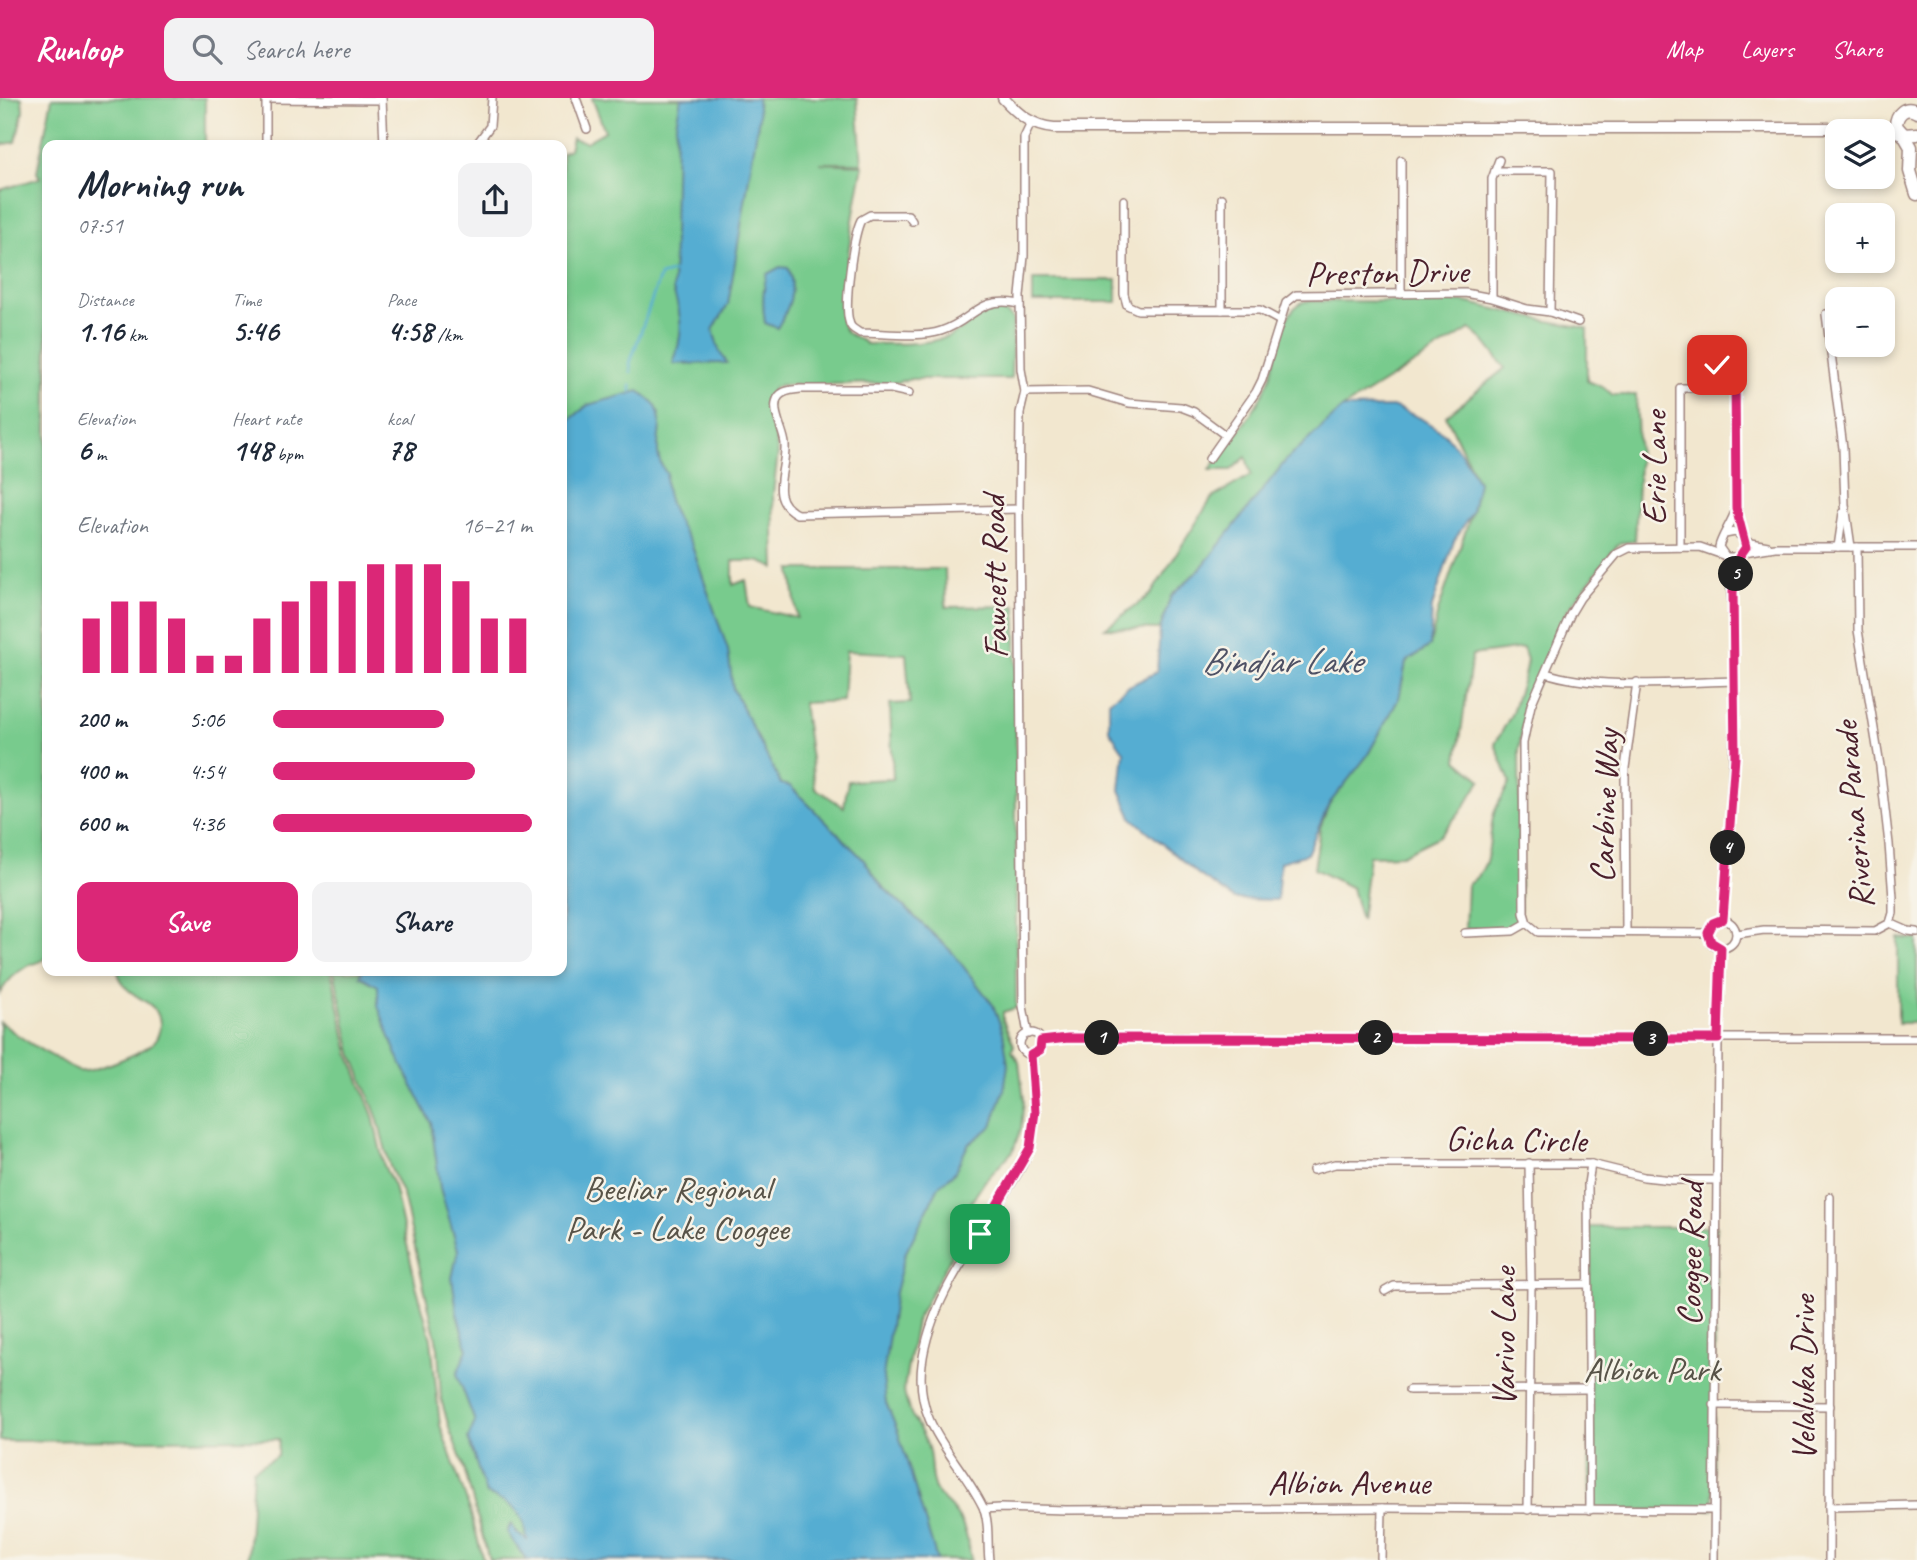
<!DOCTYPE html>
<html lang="en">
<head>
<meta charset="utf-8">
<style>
	:root { --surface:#fff; --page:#f2f2f3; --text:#1f2937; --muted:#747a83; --accent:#db2777 }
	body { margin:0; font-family:Caveat,sans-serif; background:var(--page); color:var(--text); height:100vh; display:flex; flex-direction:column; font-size:26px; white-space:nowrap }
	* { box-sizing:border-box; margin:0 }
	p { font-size:23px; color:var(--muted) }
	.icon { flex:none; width:38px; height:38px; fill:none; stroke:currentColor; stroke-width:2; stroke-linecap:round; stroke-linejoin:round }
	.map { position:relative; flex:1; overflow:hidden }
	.sheet { position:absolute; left:42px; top:42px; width:525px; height:836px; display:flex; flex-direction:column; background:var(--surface); border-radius:14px; box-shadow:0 4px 10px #0003 }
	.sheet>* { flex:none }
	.controls { position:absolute; left:1825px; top:21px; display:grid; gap:14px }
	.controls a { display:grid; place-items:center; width:70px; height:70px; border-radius:14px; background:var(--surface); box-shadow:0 4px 10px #0003; font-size:35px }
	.pin { position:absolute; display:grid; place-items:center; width:60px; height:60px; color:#fff; margin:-30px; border-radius:14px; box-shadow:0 4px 10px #0006 }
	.km { position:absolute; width:35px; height:35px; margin:-18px; border-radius:50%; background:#222; color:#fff; font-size:19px; line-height:35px; text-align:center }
	.round { display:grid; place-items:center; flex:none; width:74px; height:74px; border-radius:14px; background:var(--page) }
	.summary { display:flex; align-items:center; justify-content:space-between; height:119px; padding:0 35px }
	h1 { font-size:38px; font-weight:800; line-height:52px }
	.figures { display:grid; grid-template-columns:repeat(3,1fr); gap:10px; height:119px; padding:7px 35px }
	.figures div { display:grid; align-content:center }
	.figures b { font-size:30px; font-weight:800 }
	.figures small { font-size:19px; font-weight:400 }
	.figures p { font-size:19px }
	.chart { height:196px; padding:14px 35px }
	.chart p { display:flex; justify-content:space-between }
	.chart svg { width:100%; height:126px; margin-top:7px; stroke:var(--accent); stroke-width:6 }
	.action { display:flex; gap:14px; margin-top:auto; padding:14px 35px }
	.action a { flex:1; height:80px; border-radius:14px; background:var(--accent); color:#fff; font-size:28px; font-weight:800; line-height:80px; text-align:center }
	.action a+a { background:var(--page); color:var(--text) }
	ul { padding:0 35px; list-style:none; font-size:23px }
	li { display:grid; grid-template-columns:112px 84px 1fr; align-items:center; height:52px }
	li i { height:18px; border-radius:9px; background:var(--accent) }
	header { display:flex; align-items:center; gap:42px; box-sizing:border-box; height:98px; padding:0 35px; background:var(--accent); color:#fff }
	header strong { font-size:33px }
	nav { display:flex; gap:38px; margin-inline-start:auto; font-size:24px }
	.search { width:490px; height:63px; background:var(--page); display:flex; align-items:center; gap:18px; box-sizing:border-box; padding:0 24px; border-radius:14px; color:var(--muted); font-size:26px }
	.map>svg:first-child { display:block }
</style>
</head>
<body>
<header>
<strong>Runloop</strong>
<div class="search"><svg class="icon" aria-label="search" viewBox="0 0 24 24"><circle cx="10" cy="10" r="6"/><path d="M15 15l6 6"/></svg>Search here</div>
<nav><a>Map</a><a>Layers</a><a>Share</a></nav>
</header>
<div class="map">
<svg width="1917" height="1462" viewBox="0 0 1917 1462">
	<rect width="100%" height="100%" fill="#f7f3e8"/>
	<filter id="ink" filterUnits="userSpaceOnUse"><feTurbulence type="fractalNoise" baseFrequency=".0143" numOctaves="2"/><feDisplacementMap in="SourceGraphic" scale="14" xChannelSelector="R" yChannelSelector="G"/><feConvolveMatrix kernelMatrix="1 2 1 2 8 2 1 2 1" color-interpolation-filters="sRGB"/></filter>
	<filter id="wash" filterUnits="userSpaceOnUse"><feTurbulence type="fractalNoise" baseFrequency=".00686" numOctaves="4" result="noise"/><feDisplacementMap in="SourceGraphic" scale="28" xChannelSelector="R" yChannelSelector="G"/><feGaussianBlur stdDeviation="1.57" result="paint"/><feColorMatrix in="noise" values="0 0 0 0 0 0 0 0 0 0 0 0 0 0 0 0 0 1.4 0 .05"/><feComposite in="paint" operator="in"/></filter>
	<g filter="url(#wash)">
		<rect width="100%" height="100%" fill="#f2e7cf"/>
		<g fill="#78cb8d" stroke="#61755c" stroke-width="2" fill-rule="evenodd">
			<path d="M0 0H22L23 13 16 44 0 47Z"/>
			<path d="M52 0H205V47H47V859C41 865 33 865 26 869 15 875 6 885 0 895V92L40 80 37 74Z"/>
			<path d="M592 0H857L862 65H820L863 67C852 120 845 172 842 226 847 240 857 237 866 246 893 245 921 248 947 239 969 231 980 211 1004 213L1013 221 1011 281H909L895 285 780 287 774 290 768 298 778 355 773 396 775 470 758 463H733V487L746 482 750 509 797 520 791 471H945L946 509 1016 508V910L1003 914V922L1014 947 1012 953 1019 964 1024 1002 1021 1031 1013 1053 985 1083 970 1106 957 1115 954 1122 956 1129 951 1158 916 1223 904 1290C905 1312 918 1326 926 1344 934 1361 927 1380 938 1396 942 1402 949 1406 953 1412 966 1427 968 1443 971 1462H489L462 1363 450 1333 441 1301 438 1250 403 1097 390 1069 377 1019 352 955 334 873H562V55L569 51 572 40 586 44 605 33ZM846 553 906 556 910 605 890 606 893 681 848 683 844 709 815 690 803 605 843 603Z"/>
			<rect x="1033" y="182" width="84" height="22"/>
			<path d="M1306 203 1465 204 1543 222 1587 230V283L1603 289 1613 297H1636L1639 365 1635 443 1621 445 1615 450 1567 513 1525 612 1519 651 1520 818 1513 828 1507 830 1465 831 1467 787C1493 771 1488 745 1493 719 1496 707 1505 695 1510 684L1495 646 1511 617 1524 578 1527 562 1523 550 1472 557 1457 662 1481 682 1464 709 1440 738 1402 757 1369 758 1361 823 1352 790 1314 771 1320 730 1329 706 1367 658 1399 600 1406 564 1430 548 1438 513 1472 414 1478 384 1446 318 1505 270 1483 242 1470 231 1343 310 1241 422 1201 470 1171 498 1160 531 1105 530 1151 496 1212 400 1251 377 1246 359 1231 372H1210C1228 346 1259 310 1269 282 1278 259 1280 210 1306 203Z"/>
			<path d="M1898 840 1917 841V925H1898Z"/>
			<path d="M118 873H331L349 955 373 1018 384 1068 394 1088 416 1187 431 1241 440 1327 470 1412 483 1462H248L253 1372 278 1357 279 1341 0 1343V924C19 939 38 951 59 962 64 965 72 971 78 973 91 976 143 954 153 945 158 940 160 932 160 925 158 898 123 903 118 873Z"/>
			<path d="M1588 1129H1716L1713 1412H1590Z"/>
		</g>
		<g fill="#55add2" stroke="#50667e" stroke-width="2">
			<path d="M681 0H757L759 19 728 207 713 232 719 252 727 265 673 266C683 237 683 221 673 192L676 26Z"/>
			<path d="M780 169 788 170C797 191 789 211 777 230L765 225C762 207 762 193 767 176Z"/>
			<path d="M639 293C644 297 653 303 656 308 668 333 647 350 667 376 661 396 680 429 691 445L728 552 733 591 781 686 790 688 863 761 882 788 952 854 993 907 1003 934 1008 967 1004 992 992 1028 968 1047 954 1075 939 1088 905 1156 895 1194 883 1279 886 1305 898 1334 937 1462H526L507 1434 511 1426 517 1435 527 1442C524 1412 513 1406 486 1396L468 1340 475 1324 457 1276 467 1251 457 1215 452 1180 458 1152 440 1090 431 1024 396 955 378 908V888L360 878 362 873H562V328L588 307Z"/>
			<path d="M1395 309 1420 320 1445 336 1462 356 1478 384 1472 414 1454 443 1432 509 1430 548 1406 564 1399 600 1367 658 1329 706 1307 756 1280 764 1277 802 1234 801 1198 776 1132 720 1120 692 1124 654 1109 632V603L1127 589 1157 574 1160 531 1171 498 1201 470 1287 361 1343 310Z"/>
		</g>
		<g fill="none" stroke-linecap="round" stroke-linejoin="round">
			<g stroke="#55add2" stroke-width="2.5">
				<path d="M631 274 630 265 660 178 674 174"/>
				<path d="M631 287V294"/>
			</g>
		</g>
	</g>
	<g filter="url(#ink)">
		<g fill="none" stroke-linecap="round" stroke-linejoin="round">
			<defs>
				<g id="minor">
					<path d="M382 0 384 47"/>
					<path d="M576 0 587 31"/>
					<path d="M266 1 382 2"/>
					<path d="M266 47V0"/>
					<path d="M476 47 490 28 492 0"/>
					<path d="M1495 73H1552L1550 214"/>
					<path d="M1222 100V212"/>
					<path d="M1124 102V196L1127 207 1138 212H1260L1280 223"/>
					<path d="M912 123 908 117H870L861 122C853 138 844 206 849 223 850 230 854 231 860 235 883 235 920 240 941 233 975 222 977 197 1020 206"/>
					<path d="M1401 196V62"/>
					<path d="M1492 200V81L1499 62"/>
					<path d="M1826 216 1843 350 1845 407 1851 449"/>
					<path d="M1717 267 1735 275 1736 409 1743 439"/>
					<path d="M1025 294 1088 293 1129 305 1181 309 1194 314 1225 337"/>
					<path d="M909 295 891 291H800C793 292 784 292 779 298 769 310 784 332 785 346 787 372 767 401 797 416L1019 411"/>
					<path d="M1209 361 1256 294 1262 282 1286 205 1296 197 1465 195 1492 200 1527 211 1550 214 1578 224"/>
					<path d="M1725 436 1735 434 1743 439 1746 449 1739 459H1726L1719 449C1721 439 1732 424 1736 411"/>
					<path d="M1746 444 1768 448"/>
					<path d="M1680 449V290H1736"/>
					<path d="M1838 449 1843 415"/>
					<path d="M1744 454 1775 449H1917"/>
					<path d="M1733 490 1739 459"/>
					<path d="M1546 575C1596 592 1680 584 1734 583"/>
					<path d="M1723 821C1729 743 1735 665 1734 587 1734 543 1734 502 1726 459"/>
					<circle cx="1722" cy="836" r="14"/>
					<path d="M1890 825 1908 833 1917 834"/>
					<path d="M1626 834 1625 670 1637 584"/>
					<path d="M1465 835 1513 833 1527 825"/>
					<path d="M1708 835 1538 834 1527 825 1524 815 1523 645 1531 607 1571 515 1580 500 1617 456 1629 450 1700 449 1723 457"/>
					<path d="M1737 836 1764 832 1875 833 1890 825 1893 815V800L1889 746 1880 668 1858 532 1857 449"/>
					<circle cx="1031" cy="946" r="11"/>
					<path d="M1028 936 1023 908 1019 411 1020 315 1025 294 1021 271 1020 198 1024 158V40L1031 25"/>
					<path d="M1041 943 1068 940H1917"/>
					<path d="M1313 1072 1335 1066H1591L1644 1079 1672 1082H1717"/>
					<path d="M1385 1193 1394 1188 1588 1186"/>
					<path d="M1409 1292 1589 1291"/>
					<path d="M1714 1307 1830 1308"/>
					<path d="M1829 1409 1917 1407"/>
					<path d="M984 1411 1000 1410 1066 1412 1382 1410 1713 1412"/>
					<path d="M1528 1412 1531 1187 1529 1065"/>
					<path d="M1590 1412 1588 1086 1591 1066"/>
					<path d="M989 1462C987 1447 990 1423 983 1409 958 1358 914 1329 922 1266 930 1203 971 1151 1003 1099 1013 1082 1026 1065 1030 1047 1038 1017 1033 986 1031 957"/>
					<path d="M1381 1462 1382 1410"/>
					<path d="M1714 1462 1718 941 1721 850"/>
					<path d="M1829 1462 1830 1099"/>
				</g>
				<path id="secondary" d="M1003 0C1018 16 1031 28 1054 30H1873L1900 35"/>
				<g id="primary">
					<path d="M1917 14C1905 7 1896 16 1896 28L1904 37 1917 36"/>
					<path d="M1904 37 1911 49 1910 73 1917 96"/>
				</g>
			</defs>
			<use href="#minor" stroke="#9e837d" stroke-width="10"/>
			<use href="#secondary" stroke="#9e837d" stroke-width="13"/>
			<use href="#primary" stroke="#9e837d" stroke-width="15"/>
			<use href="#minor" stroke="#fff" stroke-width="7"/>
			<use href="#secondary" stroke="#fff" stroke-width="10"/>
			<use href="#primary" stroke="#fff" stroke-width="12"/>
		</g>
	</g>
	<g fill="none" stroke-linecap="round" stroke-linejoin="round" filter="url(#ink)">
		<defs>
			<path id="route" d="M980 1136 1030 1050 1035 1014 1031 957 1040 952 1041 943 1068 940 1718 941 1721 850 1711 844 1708 835 1713 825 1723 821 1735 659 1733 494 1739 459 1746 449 1736 410 1735 275 1717 267"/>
		</defs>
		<use href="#route" stroke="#fff" stroke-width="14"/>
		<use href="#route" stroke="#db2777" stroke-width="9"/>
	</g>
	<g text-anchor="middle" stroke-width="5" stroke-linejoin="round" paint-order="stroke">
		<g font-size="35" fill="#4a1f2b" stroke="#f7f3e8">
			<text transform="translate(1387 174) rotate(-1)" y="12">Preston Drive</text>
			<text transform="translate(1654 370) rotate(-90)" y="12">Erie Lane</text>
			<text transform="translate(994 479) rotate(-91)" y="12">Fawcett Road</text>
			<text transform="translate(1604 708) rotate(-88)" y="12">Carbine Way</text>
			<text transform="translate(1853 717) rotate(-95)" y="12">Riverina Parade</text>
			<text transform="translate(1516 1041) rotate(1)" y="12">Gicha Circle</text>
			<text transform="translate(1690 1156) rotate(-89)" y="12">Coogee Road</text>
			<text transform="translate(1503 1239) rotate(-90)" y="12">Varivo Lane</text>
			<text transform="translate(1803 1280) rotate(-90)" y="12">Velaluka Drive</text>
			<text x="1349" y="1396">Albion Avenue</text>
		</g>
		<g font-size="35" fill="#585348" stroke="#f7f3e8">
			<text x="677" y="1102">Beeliar Regional<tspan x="677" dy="40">Park - Lake Coogee</tspan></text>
			<text x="1652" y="1283">Albion Park</text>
		</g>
		<g font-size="37" font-style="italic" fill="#4e5165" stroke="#f7f3e8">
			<text x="1281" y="575">Bindjar Lake</text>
		</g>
	</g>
</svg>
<div class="controls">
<a><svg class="icon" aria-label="layers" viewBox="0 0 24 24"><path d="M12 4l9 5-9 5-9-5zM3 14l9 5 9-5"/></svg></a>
<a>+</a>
<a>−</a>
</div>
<div class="pin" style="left:980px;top:1136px;background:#1e9e55"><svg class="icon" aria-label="arrive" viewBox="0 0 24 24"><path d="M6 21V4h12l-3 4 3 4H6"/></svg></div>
<div class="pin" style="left:1717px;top:267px;background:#d93025"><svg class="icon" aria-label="check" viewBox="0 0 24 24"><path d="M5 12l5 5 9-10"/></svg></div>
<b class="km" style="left:1102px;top:940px">1</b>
<b class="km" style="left:1376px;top:940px">2</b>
<b class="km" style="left:1651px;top:941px">3</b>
<b class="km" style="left:1728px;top:750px">4</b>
<b class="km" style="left:1736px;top:476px">5</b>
<section class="sheet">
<div class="summary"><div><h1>Morning run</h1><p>07:51</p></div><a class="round"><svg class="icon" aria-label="share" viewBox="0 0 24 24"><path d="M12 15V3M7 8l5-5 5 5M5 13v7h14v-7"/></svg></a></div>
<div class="figures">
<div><p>Distance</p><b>1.16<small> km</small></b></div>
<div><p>Time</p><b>5:46</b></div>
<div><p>Pace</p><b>4:58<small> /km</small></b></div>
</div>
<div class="figures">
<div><p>Elevation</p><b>6<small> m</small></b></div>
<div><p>Heart rate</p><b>148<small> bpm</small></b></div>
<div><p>kcal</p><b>78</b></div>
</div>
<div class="chart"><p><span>Elevation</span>16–21 m</p>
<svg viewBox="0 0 160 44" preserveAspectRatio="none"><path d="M5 44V25M15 44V19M25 44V19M35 44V25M45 44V38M55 44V38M65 44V25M75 44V19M85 44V12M95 44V12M105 44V6M115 44V6M125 44V6M135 44V12M145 44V25M155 44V25"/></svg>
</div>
<ul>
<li><b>200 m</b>5:06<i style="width:66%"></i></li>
<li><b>400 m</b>4:54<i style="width:78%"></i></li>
<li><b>600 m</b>4:36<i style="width:100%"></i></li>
</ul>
<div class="action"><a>Save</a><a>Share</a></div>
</section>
</div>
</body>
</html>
